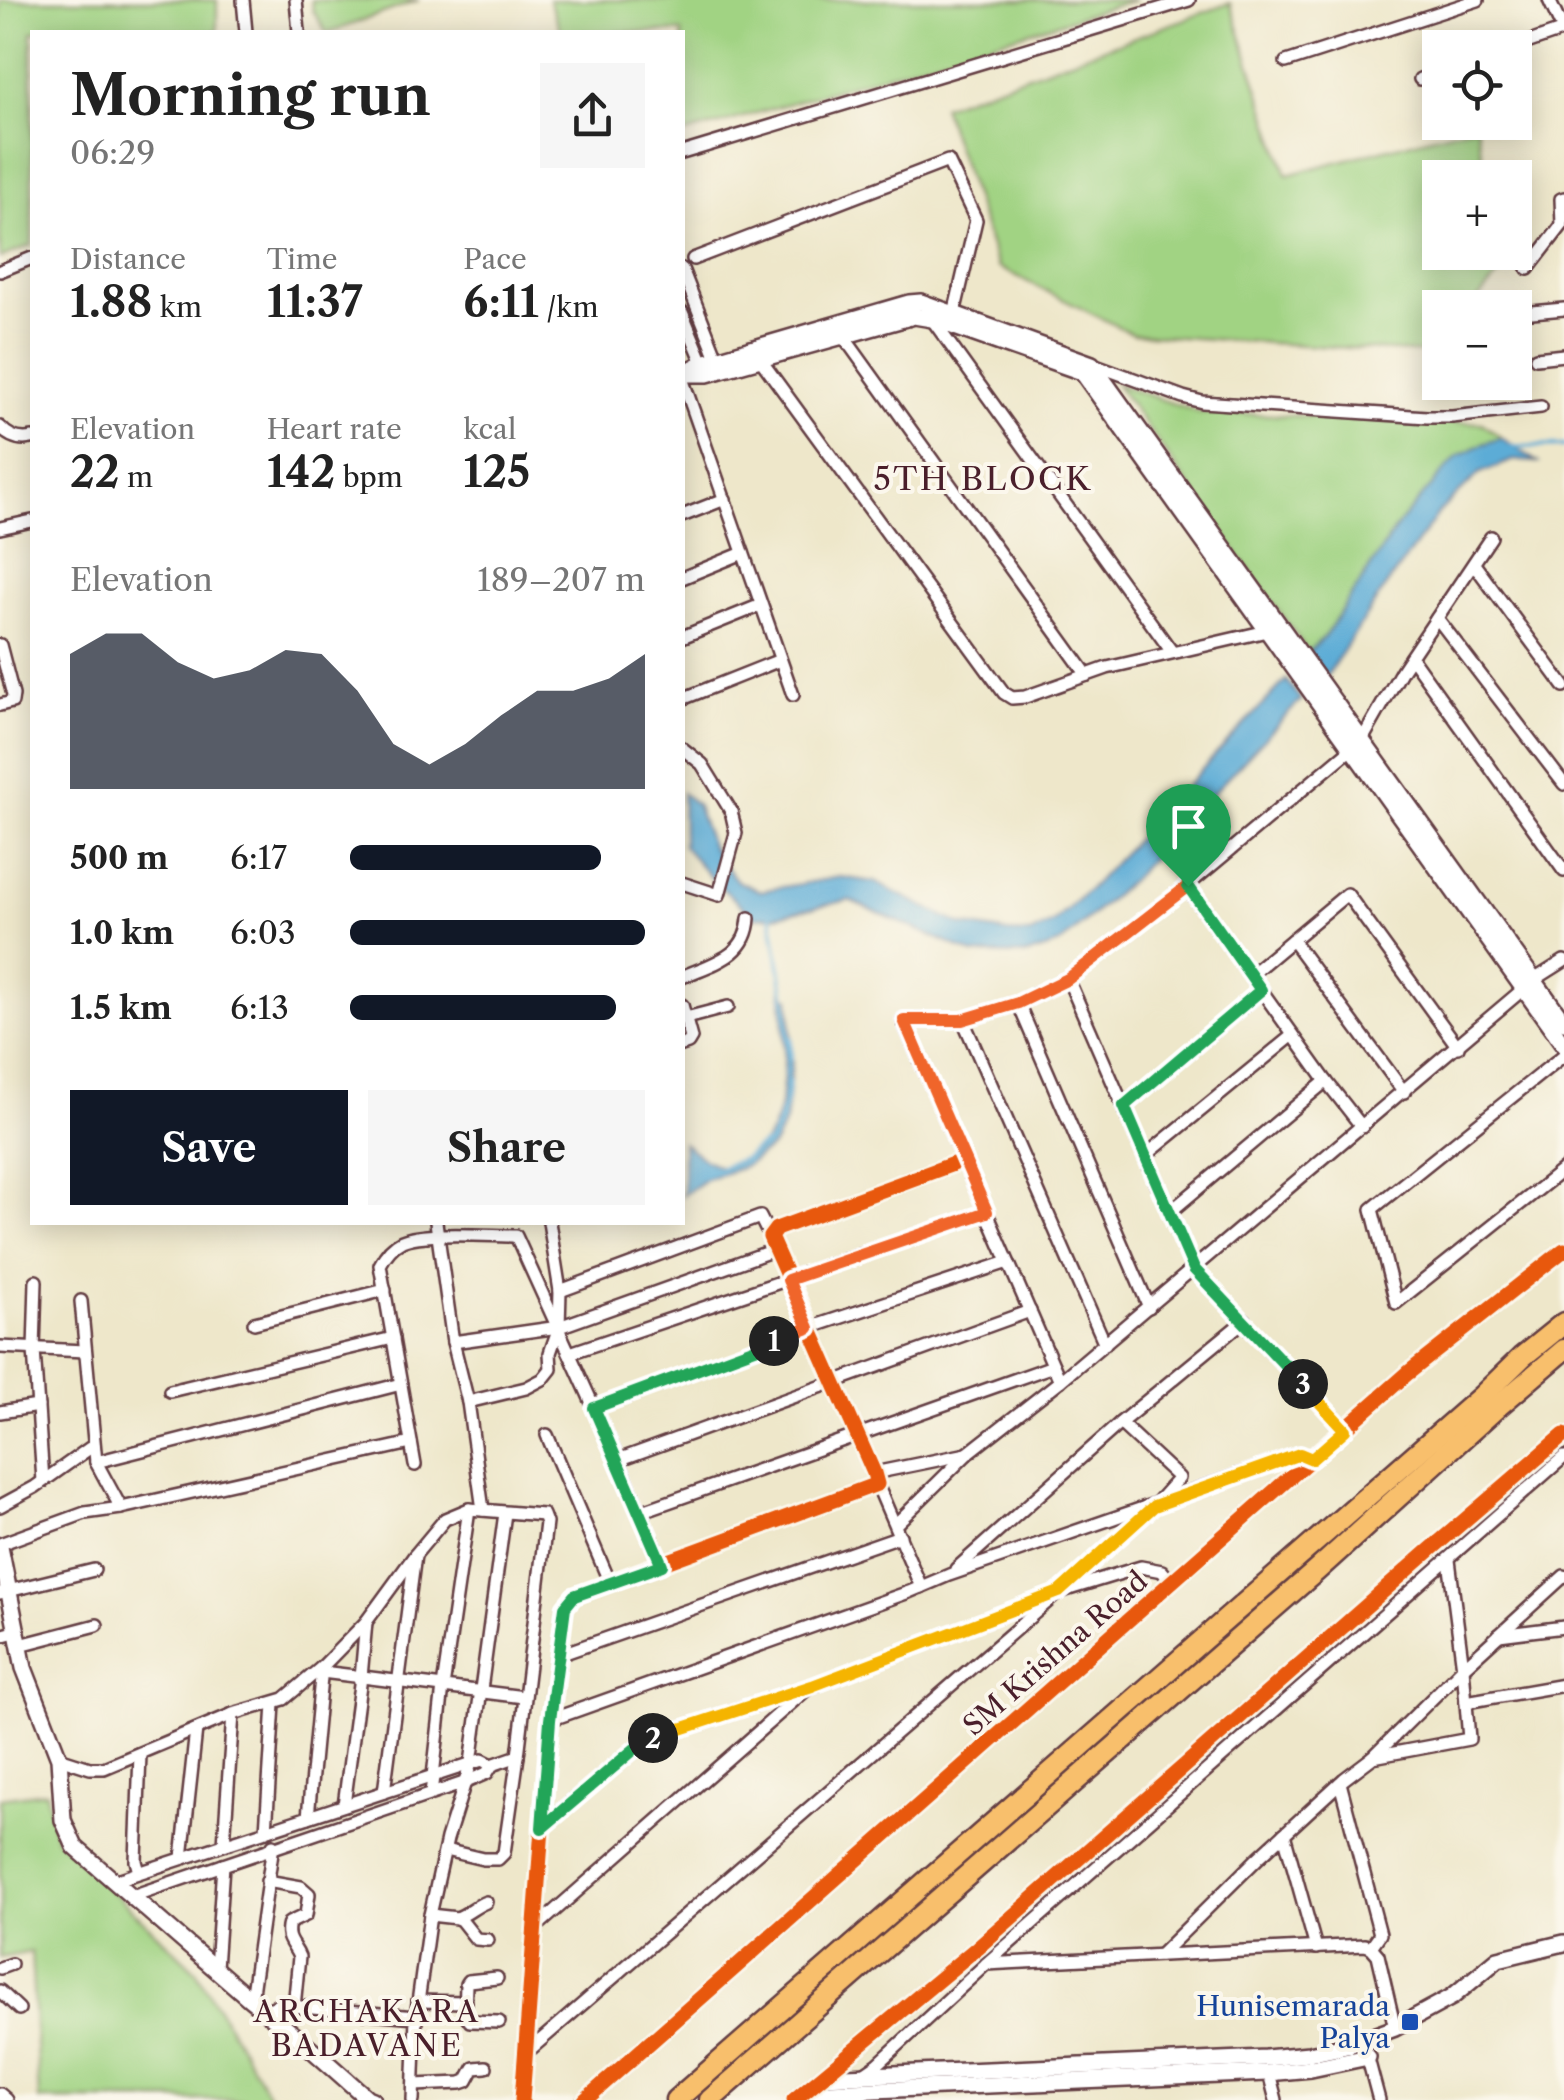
<!DOCTYPE html>
<html lang="en">
<head>
<meta charset="utf-8">
<style>
	:root { --surface:#fff; --page:#f6f6f6; --text:#222; --muted:#767676; --accent:#111827 }
	body { margin:0; font-family:"Libre Caslon Text",serif; background:var(--page); color:var(--text); height:100vh; display:flex; flex-direction:column; font-size:38px; white-space:nowrap }
	* { box-sizing:border-box; margin:0 }
	p { font-size:32px; color:var(--muted) }
	.icon { flex:none; width:55px; height:55px; fill:none; stroke:currentColor; stroke-width:2; stroke-linecap:round; stroke-linejoin:round }
	.map { position:relative; flex:1; overflow:hidden }
	.sheet { position:absolute; left:30px; top:30px; width:655px; height:1195px; display:flex; flex-direction:column; background:var(--surface); border-radius:0px; box-shadow:0 5px 25px #0003 }
	.sheet>* { flex:none }
	.fabs { position:absolute; left:1422px; top:30px; display:grid; gap:20px }
	.fabs a { display:grid; place-items:center; width:110px; height:110px; border-radius:0px; background:var(--surface); box-shadow:0 5px 25px #0003; font-size:50px }
	.pin { position:absolute; display:grid; place-items:center; width:85px; height:85px; color:#fff; margin:-102px -42px; border-radius:50% 50% 50% 0; rotate:-45deg; box-shadow:0 0 10px #0007 }
	.pin .icon { rotate:45deg }
	.km { position:absolute; width:50px; height:50px; margin:-25px; border-radius:50%; background:#222; color:#fff; font-size:28px; line-height:50px; text-align:center }
	.round { display:grid; place-items:center; flex:none; width:105px; height:105px; border-radius:0px; background:var(--page) }
	.overview { display:flex; align-items:center; justify-content:space-between; height:170px; padding:0 40px }
	h1 { font-size:55px; font-weight:700; line-height:75px }
	.stats { display:grid; grid-template-columns:repeat(3,1fr); gap:15px; height:170px; padding:10px 40px }
	.stats div { display:grid; align-content:center }
	.stats b { font-size:42px; font-weight:700 }
	.stats small { font-size:28px; font-weight:400 }
	.stats p { font-size:28px }
	.chart { height:280px; padding:20px 40px }
	.chart p { display:flex; justify-content:space-between }
	.chart svg { width:100%; height:180px; margin-top:10px; fill:var(--accent); opacity:.7 }
	.primary-button { display:flex; gap:20px; margin-top:auto; padding:20px 40px }
	.primary-button a { flex:1; height:115px; border-radius:0px; background:var(--accent); color:#fff; font-size:40px; font-weight:700; line-height:115px; text-align:center }
	.primary-button a+a { background:var(--page); color:var(--text) }
	ul { padding:0 40px; list-style:none; font-size:32px }
	li { display:grid; grid-template-columns:160px 120px 1fr; align-items:center; height:75px }
	li i { height:25px; border-radius:12px; background:var(--accent) }
	.map>svg:first-child { display:block }
</style>
</head>
<body>
<div class="map">
<svg width="1564" height="2100" viewBox="0 0 1564 2100">
	<rect width="100%" height="100%" fill="#fbf7ec"/>
	<filter id="ink" filterUnits="userSpaceOnUse"><feTurbulence type="fractalNoise" baseFrequency=".01" numOctaves="2"/><feDisplacementMap in="SourceGraphic" scale="20" xChannelSelector="R" yChannelSelector="G"/><feConvolveMatrix kernelMatrix="1 2 1 2 8 2 1 2 1" color-interpolation-filters="sRGB"/></filter>
	<filter id="wash" filterUnits="userSpaceOnUse"><feTurbulence type="fractalNoise" baseFrequency=".0048" numOctaves="4" result="noise"/><feDisplacementMap in="SourceGraphic" scale="40" xChannelSelector="R" yChannelSelector="G"/><feGaussianBlur stdDeviation="2.25" result="paint"/><feColorMatrix in="noise" values="0 0 0 0 0 0 0 0 0 0 0 0 0 0 0 0 0 1.4 0 .05"/><feComposite in="paint" operator="in"/></filter>
	<g filter="url(#wash)">
		<rect width="100%" height="100%" fill="#eee7ca"/>
		<g fill="#a1d383" stroke="#767957" stroke-width="2.5">
			<path d="M0 0H217V32H32V245L0 258Z"/>
			<path d="M311 0H419L331 32H326L313 11Z"/>
			<path d="M549 0H1135L683 135 682 32H561Z"/>
			<path d="M1230 3 1287 175 1476 125 1486 177 1440 178V252L1500 253 1503 270 1471 307 1440 308 1438 346 1425 353 1133 334 998 267 942 106Z"/>
			<path d="M1116 384 1198 412 1482 423 1502 438 1483 444 1457 457 1400 522 1325 636 1308 652Z"/>
			<path d="M46 1792 56 1837 196 1971 272 2100H39L31 1952 0 1958V1798Z"/>
		</g>
		<g fill="#5cacd6" stroke="#536680" stroke-width="2.5">
			<path d="M1502 438 1537 462 1514 460 1480 473 1440 511 1386 586 1325 678 1308 652 1325 636 1400 522 1457 457 1483 444Z"/>
			<path d="M1286 680 1301 700 1130 881 1060 944 1027 955 973 954 849 900 775 916 754 917 714 881 683 846 682 793 696 804 712 848 737 881 760 891 840 877 874 882 962 925 1007 933 1030 934 1054 922 1091 887Z"/>
			<path d="M782 993 790 998 792 1063 785 1122 773 1146 744 1167 706 1179 683 1195V1143L705 1160 722 1168C732 1164 743 1161 751 1155 794 1127 784 1039 782 993Z"/>
		</g>
		<g fill="none" stroke-linecap="round" stroke-linejoin="round">
			<g stroke="#5cacd6" stroke-width="4">
				<path d="M1510 447 1564 446"/>
				<path d="M771 914 785 999"/>
				<path d="M791 1038V1058"/>
				<path d="M785 1107 789 1082"/>
				<path d="M719 1168 745 1158 763 1144"/>
			</g>
		</g>
	</g>
	<g filter="url(#ink)">
		<g fill="none" stroke-linecap="round" stroke-linejoin="round">
			<defs>
				<g id="minor">
					<path d="M243 0 246 32"/>
					<path d="M296 0 299 32"/>
					<path d="M1549 0 1564 32"/>
					<path d="M1512 48 1564 30"/>
					<path d="M1286 62 1478 0"/>
					<path d="M1420 79 1440 72"/>
					<path d="M682 153 1189 0"/>
					<path d="M693 259 948 161 976 220 954 314"/>
					<path d="M682 269 719 363"/>
					<path d="M1528 269 1562 225 1561 199 1564 198"/>
					<path d="M0 271 32 258"/>
					<path d="M682 312 706 370"/>
					<path d="M1532 312 1564 309"/>
					<path d="M931 318 1172 652"/>
					<path d="M844 337 1087 675"/>
					<path d="M1536 358 1564 355"/>
					<path d="M760 359 1004 693 1012 698 1025 697 1107 668 1267 631"/>
					<path d="M1093 364 1183 397 1202 402 1427 417H1452L1541 407"/>
					<path d="M682 378 793 695"/>
					<path d="M0 427C9 437 19 441 32 438"/>
					<path d="M682 516 725 499"/>
					<path d="M0 528 32 521"/>
					<path d="M1474 564 1564 686"/>
					<path d="M682 578 743 553"/>
					<path d="M1437 618 1564 784"/>
					<path d="M682 637 761 605"/>
					<path d="M0 645 13 695 12 702 0 705"/>
					<path d="M1411 657 1564 871"/>
					<path d="M682 699 780 660"/>
					<path d="M682 748 702 764 731 811 736 833 719 895 682 883"/>
					<path d="M1187 886 1326 1081 1362 1127"/>
					<path d="M1292 940 1404 1092"/>
					<path d="M1250 975 1347 894 1458 1047"/>
					<path d="M682 977C713 963 747 957 749 918"/>
					<path d="M1068 979 1194 1269 1345 1430"/>
					<path d="M1018 1003 1149 1307"/>
					<path d="M682 1005 691 1038 688 1043 682 1045"/>
					<path d="M686 1018 728 1007"/>
					<path d="M963 1020 1105 1344"/>
					<path d="M1564 1055 1372 1209 1396 1303 1564 1169"/>
					<path d="M1124 1106 1261 991"/>
					<path d="M1145 1156 1293 1035"/>
					<path d="M1170 1212 1326 1081"/>
					<path d="M436 1222 453 1342 468 1402 483 1510"/>
					<path d="M549 1222 560 1291 760 1217 770 1237"/>
					<path d="M36 1281 34 1350 43 1481"/>
					<path d="M81 1301 96 1462 401 1384"/>
					<path d="M254 1323 385 1290"/>
					<path d="M453 1342 559 1327 774 1250"/>
					<path d="M0 1347 85 1351"/>
					<path d="M570 1353 987 1212"/>
					<path d="M1060 1381 903 1020H963L1018 1003 1068 979 1187 886 1362 740 1402 670 1491 537"/>
					<path d="M170 1391 393 1338"/>
					<path d="M468 1402 526 1388 543 1379 551 1369 550 1353 559 1327 560 1291"/>
					<path d="M594 1408 809 1328 1008 1262"/>
					<path d="M0 1412 38 1406"/>
					<path d="M547 1435 610 1583"/>
					<path d="M618 1460 1030 1311"/>
					<path d="M96 1462 121 1508 411 1443"/>
					<path d="M415 1465 380 1265C385 1255 392 1246 402 1241 424 1231 489 1236 516 1236L618 1460 662 1565"/>
					<path d="M874 1473 967 1454"/>
					<path d="M877 1484 921 1587"/>
					<path d="M0 1506 35 1487 94 1445"/>
					<path d="M640 1512 1053 1366"/>
					<path d="M896 1524 967 1454 1060 1381 1534 980 1564 961"/>
					<path d="M0 1544 85 1513 121 1508"/>
					<path d="M956 1569 1120 1423 1245 1320"/>
					<path d="M0 1593 94 1570"/>
					<path d="M1499 1635 1564 1627"/>
					<path d="M0 1636 18 1631"/>
					<path d="M20 1645 97 1625"/>
					<path d="M559 1655 900 1536"/>
					<path d="M322 1672 524 1697"/>
					<path d="M1466 1702 1564 1685"/>
					<path d="M550 1720 909 1592 949 1575 1299 1454 1312 1459"/>
					<path d="M1373 1757 1463 1668 1564 1576"/>
					<path d="M59 1758 90 1768H104L233 1714 284 1699 322 1667 366 1622 415 1555 445 1519 469 1509"/>
					<path d="M1340 1783 1380 1934 1371 1947"/>
					<path d="M384 1792 415 1555"/>
					<path d="M344 1805 361 1677 366 1622"/>
					<path d="M308 1817 322 1667"/>
					<path d="M542 1827 644 1741 812 1686 1059 1592 1141 1567 1162 1571 1172 1583"/>
					<path d="M266 1831 274 1704"/>
					<path d="M1284 1834 1316 1948"/>
					<path d="M224 1844 233 1714"/>
					<path d="M445 1850 483 1859H498L504 1853 518 1756"/>
					<path d="M182 1858 196 1730"/>
					<path d="M139 1872 136 1861 140 1754"/>
					<path d="M114 1881 482 1760 492 1765"/>
					<path d="M267 1881 301 1887 309 1894 306 1915 289 1923C284 1940 294 1944 299 1957L294 2007"/>
					<path d="M132 1896 464 1783 487 1773 492 1765 518 1756 546 1523 543 1515 469 1509 443 1687 431 1794"/>
					<path d="M430 1915 457 1918 461 1920 476 1939 488 1940"/>
					<path d="M457 1918C468 1914 475 1906 486 1902"/>
					<path d="M535 1928 806 1690"/>
					<path d="M1160 1955 1258 1858 1344 1779 1373 1757 1469 1739 1463 1668 1449 1560"/>
					<path d="M986 1964 1564 1457"/>
					<path d="M0 1968 11 1964"/>
					<path d="M216 1968 223 1865"/>
					<path d="M497 1978 468 1981 466 1984 465 2014 470 2021 499 2022"/>
					<path d="M0 1991 19 2009"/>
					<path d="M251 2000 273 1845"/>
					<path d="M418 2001 466 2002"/>
					<path d="M265 2011 278 2005 416 2017 413 2100"/>
					<path d="M416 2017 430 1915 447 1839 471 1763 505 1513"/>
					<path d="M1363 2040 1379 2100"/>
					<path d="M526 2053 1059 1592 1154 1506 1179 1478 1120 1423"/>
					<path d="M1269 2073 1276 2100"/>
					<path d="M862 2075 878 2064 986 1964 1365 1945 1371 1947 1378 1955 1395 2028"/>
					<path d="M414 2085 461 2083 467 2081 474 2068 486 2067"/>
					<path d="M0 2094 7 2100"/>
					<path d="M522 2100 549 1733 565 1607 574 1596 877 1484 874 1473 770 1237 776 1229 964 1160"/>
				</g>
				<g id="tertiary">
					<path d="M686 372 703 363 909 303 921 302 1092 364 1564 1022"/>
					<path d="M682 374H707L914 316 932 319 1082 372 1564 1045"/>
					<path d="M0 1547 24 1668 59 1758 63 1820 75 1847 251 2000 308 2046 367 2098 372 2100"/>
					<path d="M822 2077 1266 2058 1309 2054 1346 2046 1395 2028 1452 1997 1498 1959 1564 1943"/>
					<path d="M805 2093 1267 2073 1311 2069 1368 2057"/>
					<path d="M585 2100 1408 1373 1564 1250"/>
					<path d="M794 2100 978 1947 1430 1550 1564 1435"/>
				</g>
				<g id="trunk">
					<path d="M676 2100 1482 1396 1522 1357 1564 1323"/>
					<path d="M710 2100 1316 1571 1496 1408 1564 1350"/>
				</g>
			</defs>
			<use href="#minor" stroke="#633d43" stroke-width="16"/>
			<use href="#tertiary" stroke="#633d43" stroke-width="20"/>
			<use href="#trunk" stroke="#633d43" stroke-width="25"/>
			<use href="#minor" stroke="#fff" stroke-width="11"/>
			<use href="#tertiary" stroke="#fff" stroke-width="15"/>
			<use href="#trunk" stroke="#f8bf6c" stroke-width="20"/>
			<defs>
				<g id="cycleway">
					<path d="M522 2100 549 1733 565 1607 574 1596 877 1484 874 1473 770 1237 776 1229 964 1160"/>
					<path d="M585 2100 1408 1373 1564 1250"/>
					<path d="M794 2100 978 1947 1430 1550 1564 1435"/>
				</g>
			</defs>
			<use href="#cycleway" stroke="#fbf7ec" stroke-width="21"/>
			<use href="#cycleway" stroke="#e8590c" stroke-width="15"/>
		</g>
	</g>
	<g fill="none" stroke-linecap="round" stroke-linejoin="round" filter="url(#ink)">
		<defs>
			<path id="split-1" d="M774 1341 809 1328 788 1280 987 1212 904 1020H962L1018 1003 1068 979 1188 886"/>
			<path id="split-2" d="M653 1738 644 1741 542 1828 550 1720 565 1607 574 1596 662 1565 594 1408 774 1341"/>
			<path id="split-3" d="M653 1738 812 1686 1059 1592 1154 1506 1300 1454 1312 1459 1345 1430 1303 1384"/>
			<path id="split-4" d="M1188 886 1261 990 1124 1106 1194 1269 1303 1384"/>
		</defs>
		<use href="#split-1" stroke="#fff" stroke-width="20"/>
		<use href="#split-2" stroke="#fff" stroke-width="20"/>
		<use href="#split-3" stroke="#fff" stroke-width="20"/>
		<use href="#split-4" stroke="#fff" stroke-width="20"/>
		<use href="#split-1" stroke="#f0652b" stroke-width="12"/>
		<use href="#split-2" stroke="#22a559" stroke-width="12"/>
		<use href="#split-3" stroke="#f5b400" stroke-width="12"/>
		<use href="#split-4" stroke="#22a559" stroke-width="12"/>
	</g>
	<rect fill="#1a4fb4" stroke="#fbf7ec" stroke-width="4" x="1400" y="2012" width="20" height="20" rx="5"/>
	<g text-anchor="middle" stroke-width="8" stroke-linejoin="round" paint-order="stroke">
		<g font-size="28" fill="#4a1f2b" stroke="#fbf7ec">
			<text transform="translate(1055 1653) rotate(-41)" y="10">SM Krishna Road</text>
		</g>
		<g font-size="28" fill="#164399" stroke="#fbf7ec" text-anchor="end">
			<text x="1390" y="2016">Hunisemarada<tspan x="1390" dy="32">Palya</tspan></text>
		</g>
		<g font-size="30" letter-spacing="2.5" fill="#4a1f2b" stroke="#fbf7ec">
			<text x="367" y="2022">ARCHAKARA<tspan x="367" dy="34">BADAVANE</tspan></text>
		</g>
		<g font-size="32" letter-spacing="2.5" fill="#4a1f2b" stroke="#fbf7ec">
			<text x="983" y="490">5TH BLOCK</text>
		</g>
	</g>
</svg>
<div class="fabs">
<a><svg class="icon" aria-label="locate" viewBox="0 0 24 24"><circle cx="12" cy="12" r="6"/><path d="M12 2v4M12 18v4M2 12h4M18 12h4"/></svg></a>
<a>+</a>
<a>−</a>
</div>
<div class="pin" style="left:1188px;top:886px;background:#1e9e55"><svg class="icon" aria-label="arrive" viewBox="0 0 24 24"><path d="M6 21V4h12l-3 4 3 4H6"/></svg></div>
<b class="km" style="left:774px;top:1341px">1</b>
<b class="km" style="left:653px;top:1738px">2</b>
<b class="km" style="left:1303px;top:1384px">3</b>
<section class="sheet">
<div class="overview"><div><h1>Morning run</h1><p>06:29</p></div><a class="round"><svg class="icon" aria-label="share" viewBox="0 0 24 24"><path d="M12 15V3M7 8l5-5 5 5M5 13v7h14v-7"/></svg></a></div>
<div class="stats">
<div><p>Distance</p><b>1.88<small> km</small></b></div>
<div><p>Time</p><b>11:37</b></div>
<div><p>Pace</p><b>6:11<small> /km</small></b></div>
</div>
<div class="stats">
<div><p>Elevation</p><b>22<small> m</small></b></div>
<div><p>Heart rate</p><b>142<small> bpm</small></b></div>
<div><p>kcal</p><b>125</b></div>
</div>
<div class="chart"><p><span>Elevation</span>189–207 m</p>
<svg viewBox="0 0 160 44" preserveAspectRatio="none"><path d="M0 44V11L10 6L20 6L30 13L40 17L50 15L60 10L70 11L80 20L90 33L100 38L110 33L120 26L130 20L140 20L150 17L160 11V44z"/></svg>
</div>
<ul>
<li><b>500 m</b>6:17<i style="width:85%"></i></li>
<li><b>1.0 km</b>6:03<i style="width:100%"></i></li>
<li><b>1.5 km</b>6:13<i style="width:90%"></i></li>
</ul>
<div class="primary-button"><a>Save</a><a>Share</a></div>
</section>
</div>
</body>
</html>
